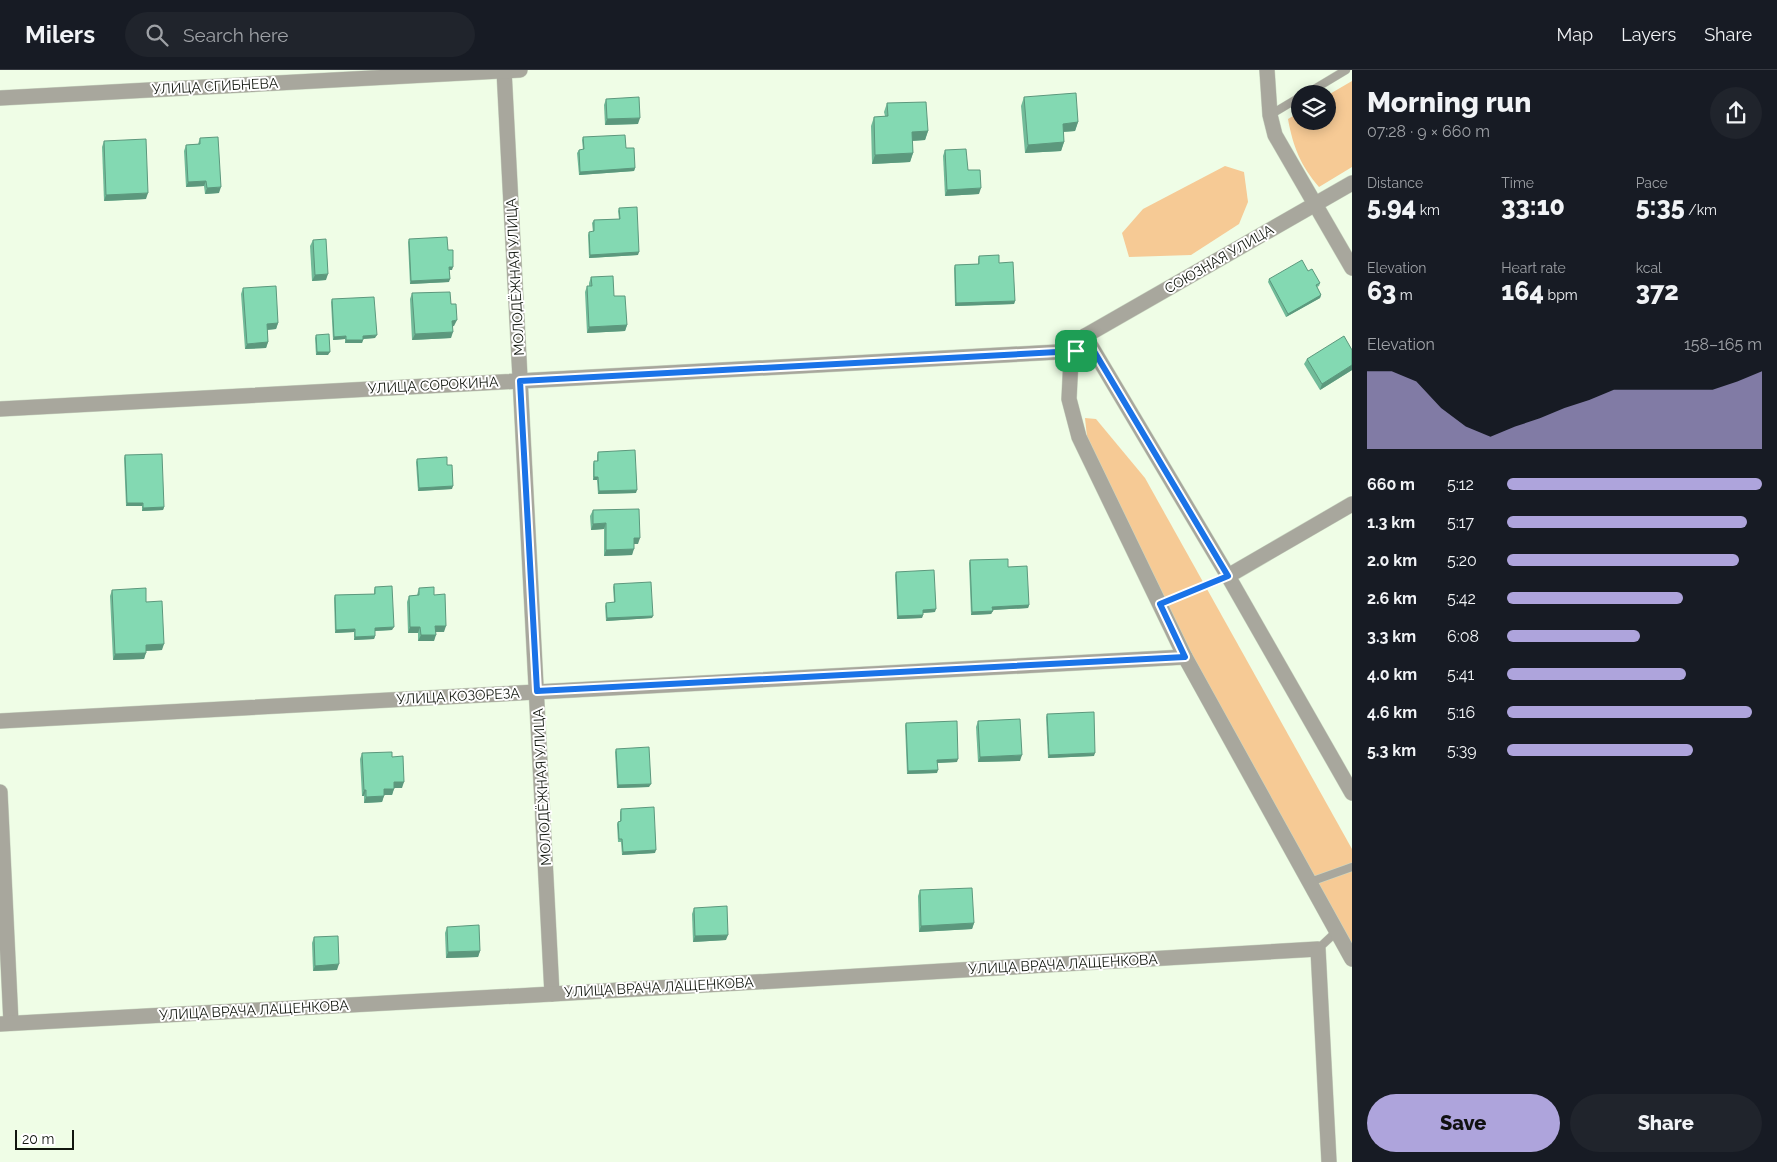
<!DOCTYPE html>
<html lang="en">
<head>
<meta charset="utf-8">
<style>
	:root { --surface:#171b24; --page:#20242c; --text:#f1f3f6; --muted:#9ea1a6; --line:#363941; --accent:#aea4dc }
	body { margin:0; font-family:Raleway,sans-serif; background:var(--page); color:var(--text); height:100vh; display:flex; flex-direction:column; font-size:19px; white-space:nowrap }
	* { box-sizing:border-box; margin:0 }
	p { font-size:16px; color:var(--muted) }
	.icon { flex:none; width:28px; height:28px; fill:none; stroke:currentColor; stroke-width:2; stroke-linecap:round; stroke-linejoin:round }
	.map { position:relative; flex:1; overflow:hidden }
	.side { display:flex; flex-direction:column; background:var(--surface); width:425px }
	.side>* { flex:none }
	.fabs { position:absolute; left:1291px; top:15px; display:grid; gap:10px }
	.fabs a { display:grid; place-items:center; width:45px; height:45px; border-radius:50%; background:var(--surface); box-shadow:0 2px 12px #0003; font-size:25px }
	.scale { position:absolute; left:15px; bottom:12px; width:59px; box-sizing:border-box; padding-left:5px; border:2px solid #11160e; border-top:0; font-size:14px; line-height:18px; white-space:nowrap; color:#11160e; -webkit-text-stroke:4px #fff; paint-order:stroke }
	.pin { position:absolute; display:grid; place-items:center; width:42px; height:42px; color:#fff; margin:-21px; border-radius:10px; box-shadow:0 2px 8px #0006 }
	.round { display:grid; place-items:center; flex:none; width:52px; height:52px; border-radius:26px; background:var(--page) }
	.overview { display:flex; align-items:center; justify-content:space-between; height:85px; padding:0 15px }
	h1 { font-size:28px; font-weight:800; line-height:38px }
	.metrics { display:grid; grid-template-columns:repeat(3,1fr); gap:8px; height:85px; padding:5px 15px }
	.metrics div { display:grid; align-content:center }
	.metrics b { font-size:25px; font-weight:800 }
	.metrics small { font-size:14px; font-weight:400 }
	.metrics p { font-size:14px }
	.chart { height:140px; padding:10px 15px }
	.chart p { display:flex; justify-content:space-between }
	.chart svg { width:100%; height:90px; margin-top:5px; fill:var(--accent); opacity:.7 }
	.action { display:flex; gap:10px; margin-top:auto; padding:10px 15px }
	.action a { flex:1; height:58px; border-radius:30px; background:var(--accent); color:#111; font-size:20px; font-weight:800; line-height:58px; text-align:center }
	.action a+a { background:var(--page); color:var(--text) }
	ul { padding:0 15px; list-style:none; font-size:16px }
	li { display:grid; grid-template-columns:80px 60px 1fr; align-items:center; height:38px }
	li i { height:12px; border-radius:6px; background:var(--accent) }
	header { display:flex; align-items:center; gap:30px; box-sizing:border-box; height:70px; padding:0 25px; background:var(--surface); border-bottom:1px solid var(--line) }
	header strong { font-size:24px }
	nav { display:flex; gap:28px; margin-inline-start:auto; font-size:18px }
	.search { width:350px; height:45px; background:var(--page); display:flex; align-items:center; gap:12px; box-sizing:border-box; padding:0 18px; border-radius:28px; color:var(--muted); font-size:19px }
	main { display:flex; flex:1; min-height:0 }
	.map>svg:first-child { display:block }
</style>
</head>
<body>
<header>
<strong>Milers</strong>
<div class="search"><svg class="icon" aria-label="search" viewBox="0 0 24 24"><circle cx="10" cy="10" r="6"/><path d="M15 15l6 6"/></svg>Search here</div>
<nav><a>Map</a><a>Layers</a><a>Share</a></nav>
</header>
<main>
<div class="map">
<svg width="1352" height="1092" viewBox="0 0 1352 1092">
	<rect width="100%" height="100%" fill="#effde6"/>
	<g fill="#f6ca95">
		<path d="M1352 11V97L1319 117C1301 96 1293 77 1288 49L1300 42V51H1328V25Z"/>
		<path d="M1225 96 1244 102 1248 132 1239 154 1191 185 1129 187 1122 163 1143 139Z"/>
		<path d="M1085 348 1096 349 1145 408 1352 779V879L1164 535 1087 367Z"/>
	</g>
	<g fill="none" stroke-linecap="round" stroke-linejoin="round">
		<defs>
			<g id="service">
				<path d="M1306 24 1346 0"/>
				<path d="M1270 45 1300 27"/>
				<path d="M1160 534 1228 506"/>
				<path d="M1310 812 1352 797"/>
				<path d="M1318 879 1337 861"/>
			</g>
			<g id="minor">
				<path d="M504 0 552 924"/>
				<path d="M1267 0 1270 45 1275 65 1352 198"/>
				<path d="M0 28 520 0"/>
				<path d="M1085 266 1071 289 1069 329 1079 367 1185 587 1352 889"/>
				<path d="M1085 266 1228 506 1352 723"/>
				<path d="M1085 266 1352 113"/>
				<path d="M0 339 1076 281"/>
				<path d="M1228 506 1352 434"/>
				<path d="M0 651 1185 587"/>
				<path d="M0 722 11 953"/>
				<path d="M0 954 552 924 1318 879 1329 1092"/>
			</g>
		</defs>
		<use href="#service" stroke="#cbd8c3" stroke-width="9"/>
		<use href="#minor" stroke="#cbd8c3" stroke-width="16"/>
		<use href="#service" stroke="#a8a79d" stroke-width="8"/>
		<use href="#minor" stroke="#a8a79d" stroke-width="15"/>
	</g>
	<g fill="#71bb99">
		<path d="M1024 27 1078 52 1075 61 1063 62 1064 72 1061 81 1025 83 1021 36Z"/>
		<path d="M606 29 638 54 605 55 604 35Z"/>
		<path d="M887 33 928 61 925 70 912 71 913 83 910 92 872 94 871 56 874 47 885 46 884 42Z"/>
		<path d="M583 67 626 78 635 98 634 101 579 105 577 83 579 80H583L582 70Z"/>
		<path d="M200 68 219 123 205 124 204 116 186 117 184 81 186 75 198 74Z"/>
		<path d="M104 71 146 129 104 131 102 77Z"/>
		<path d="M945 80 968 100 979 124 945 126 943 86Z"/>
		<path d="M619 138 638 185 589 188 588 165 589 162H593L592 153 594 150 619 149 618 141Z"/>
		<path d="M409 169 448 180 452 200H449V212L410 214 408 172Z"/>
		<path d="M313 170 326 210 312 211 310 176Z"/>
		<path d="M979 186 999 193 1015 231 1014 234 955 236 954 198 955 195 978 194V189Z"/>
		<path d="M1308 201 1320 213 1319 216 1317 217 1321 225 1320 228 1286 247 1268 212 1269 209Z"/>
		<path d="M591 207 614 226 627 255 625 261 587 263 585 222 587 216H589V213Z"/>
		<path d="M243 218 278 253 276 259 267 260 268 272 266 278 245 279 241 224Z"/>
		<path d="M412 223 451 234 454 256H452L451 268 412 270 410 229Z"/>
		<path d="M332 229 375 268 363 269 362 273H345V269L333 270 331 232Z"/>
		<path d="M316 265 328 285H316L315 268Z"/>
		<path d="M1352 280V300L1320 320 1304 294 1307 289Z"/>
		<path d="M598 382 636 423 598 424 597 410H593V394L594 391H597V385Z"/>
		<path d="M125 385 164 437 163 440 142 441V436H126L124 388Z"/>
		<path d="M417 389 447 395 452 419 418 421 416 392Z"/>
		<path d="M593 440 638 474H634L632 485 604 486V459L591 460 590 446Z"/>
		<path d="M970 490 1008 497 1029 535 1028 538 993 540 991 544 971 545 969 493Z"/>
		<path d="M896 502 935 542 923 543 922 548 897 549 895 505Z"/>
		<path d="M614 514 652 548 606 551 605 536 606 533 614 532 613 517Z"/>
		<path d="M375 517 392 560 375 561V566L374 569 354 570V562L335 563 334 528 335 525 374 524V520Z"/>
		<path d="M419 518 434 525 444 562H435L434 571H418V563H408L407 532 409 526 417 525Z"/>
		<path d="M112 520 146 532 162 580 146 581 144 589 113 590 110 526Z"/>
		<path d="M1047 644 1094 686 1048 688 1046 647Z"/>
		<path d="M978 651 1020 691 978 692 976 657Z"/>
		<path d="M906 653 957 692 937 693V703L907 704 905 655Z"/>
		<path d="M616 679 649 717 617 718 615 682Z"/>
		<path d="M362 683 392 687 402 718H394L392 725H384L382 732 364 733V726H362L360 689Z"/>
		<path d="M621 739 655 783 622 785 621 772H618L617 754 618 752 620 751V742Z"/>
		<path d="M920 820 974 853 972 859 919 862 918 826Z"/>
		<path d="M694 838 726 870 693 872 692 844Z"/>
		<path d="M447 857 480 881 478 887 446 888 445 863Z"/>
		<path d="M314 867 337 900 313 901 312 873Z"/>
	</g>
	<g fill="#5c987d">
		<path d="M640 48 638 54 605 55 607 49Z"/>
		<path d="M1078 52 1075 61 1060 62 1063 54Z"/>
		<path d="M928 61 925 70 909 71 912 62Z"/>
		<path d="M1064 72 1061 81 1025 83 1028 75Z"/>
		<path d="M913 83 910 92 872 94 875 85Z"/>
		<path d="M635 98 634 101 579 105 580 102Z"/>
		<path d="M206 111 204 116 186 117 188 112Z"/>
		<path d="M221 117 219 123 205 124 207 118Z"/>
		<path d="M981 118 979 124 945 126 947 120Z"/>
		<path d="M148 123 146 129 104 131 106 125Z"/>
		<path d="M639 182 638 185 589 188 590 185Z"/>
		<path d="M449 197H453L452 200H448Z"/>
		<path d="M328 204 326 210 312 211 315 205Z"/>
		<path d="M450 209 449 212 410 214 411 211Z"/>
		<path d="M1321 225 1320 228 1286 247 1288 244Z"/>
		<path d="M1015 231 1014 234 955 236 956 233Z"/>
		<path d="M457 250 454 256 450 257 452 251Z"/>
		<path d="M278 253 276 259 265 260 267 254Z"/>
		<path d="M627 255 625 261 587 263 589 257Z"/>
		<path d="M453 262 451 268 412 270 415 264Z"/>
		<path d="M377 265 375 268 362 269 363 266Z"/>
		<path d="M346 266 345 269 333 270 334 267Z"/>
		<path d="M346 270H363L362 273H345Z"/>
		<path d="M268 272 266 278 245 279 247 274Z"/>
		<path d="M317 282H330L328 285H316Z"/>
		<path d="M1352 295V300L1320 320 1322 314Z"/>
		<path d="M594 407H598L597 410H593Z"/>
		<path d="M453 416 452 419 418 421 419 418Z"/>
		<path d="M637 420 636 423 598 424 599 421Z"/>
		<path d="M127 433H143L142 436H126Z"/>
		<path d="M164 437 163 440 142 441 143 438Z"/>
		<path d="M606 453 604 459 591 460 593 454Z"/>
		<path d="M634 468H640L638 474H631Z"/>
		<path d="M634 479 632 485 604 486 606 480Z"/>
		<path d="M1029 535 1028 538 991 540 992 537Z"/>
		<path d="M936 539 935 542 922 543 923 540Z"/>
		<path d="M993 541 991 544 971 545 972 542Z"/>
		<path d="M923 545 922 548 897 549 898 546Z"/>
		<path d="M653 546 652 548 606 551 607 548Z"/>
		<path d="M435 556H446L444 562H433Z"/>
		<path d="M394 557 392 560 374 561 375 558Z"/>
		<path d="M410 557H420L418 563H408Z"/>
		<path d="M355 559 354 562 335 563 336 560Z"/>
		<path d="M421 565H436L434 571H418Z"/>
		<path d="M375 566 374 569 354 570 355 567Z"/>
		<path d="M164 574 162 580 144 581 146 575Z"/>
		<path d="M146 583 144 589 113 590 115 584Z"/>
		<path d="M1095 683 1094 686 1048 688 1049 685Z"/>
		<path d="M1022 685 1020 691 978 692 980 687Z"/>
		<path d="M958 689 957 692 936 693 937 690Z"/>
		<path d="M938 700 937 703 907 704 908 701Z"/>
		<path d="M394 712H404L402 718H392Z"/>
		<path d="M651 714 649 717 617 718 618 715Z"/>
		<path d="M384 719H394L392 725H382Z"/>
		<path d="M364 720H366L364 726H362Z"/>
		<path d="M384 726 382 732 364 733 366 727Z"/>
		<path d="M656 780 655 783 622 785 623 782Z"/>
		<path d="M974 853 972 859 919 862 921 856Z"/>
		<path d="M728 865 726 870 693 872 695 866Z"/>
		<path d="M480 881 478 887 446 888 448 882Z"/>
		<path d="M339 894 337 900 313 901 315 896Z"/>
	</g>
	<g fill="#83d9b2" stroke="#5c987d">
		<path d="M1076 23 1078 52 1063 54 1064 72 1028 75 1024 27Z"/>
		<path d="M639 27 640 48 607 49 606 29Z"/>
		<path d="M926 32 928 61 912 62 913 83 875 85 874 47 888 46 887 33Z"/>
		<path d="M625 65 626 78H634L635 98 580 102 579 80 584 79 583 67Z"/>
		<path d="M218 67 221 117 207 118 206 111 188 112 186 75 200 74V68Z"/>
		<path d="M146 69 148 123 106 125 104 71Z"/>
		<path d="M966 79 968 100H980L981 118 947 120 945 80Z"/>
		<path d="M637 137 639 182 590 185 589 162 594 161V150L620 149 619 138Z"/>
		<path d="M447 167 448 180H453V197H449L450 209 411 211 409 169Z"/>
		<path d="M326 169 328 204 315 205 313 170Z"/>
		<path d="M999 185V193L1013 192 1015 231 956 233 955 195 979 194V186Z"/>
		<path d="M1302 190 1308 201 1312 199 1320 213 1316 215 1321 225 1288 244 1269 209Z"/>
		<path d="M613 206 614 226H625L627 255 589 257 587 216H592L591 207Z"/>
		<path d="M276 216 278 253 267 254 268 272 247 274 243 218Z"/>
		<path d="M450 222 451 234H456L457 250 452 251 453 262 415 264 412 223Z"/>
		<path d="M374 227 377 265 363 266V270H346V266L334 267 332 229Z"/>
		<path d="M329 264 330 282H317L316 265Z"/>
		<path d="M1344 266 1352 280V295L1322 314 1307 289Z"/>
		<path d="M635 380 637 420 599 421 598 407H594V391H598V382Z"/>
		<path d="M162 384 164 437 143 438V433H127L125 385Z"/>
		<path d="M447 387V395H452L453 416 419 418 417 389Z"/>
		<path d="M639 439 640 468H634V479L606 480V453L593 454V440Z"/>
		<path d="M1008 489V497L1027 496 1029 535 992 537 993 541 972 542 970 490Z"/>
		<path d="M934 500 936 539 923 540V545L898 546 896 502Z"/>
		<path d="M651 512 653 546 607 548 606 533 615 532 614 514Z"/>
		<path d="M392 516 394 557 375 558V566L355 567V559L336 560 335 525 375 524V517Z"/>
		<path d="M434 517V525L445 524 446 556H435L436 565H421L420 557H410L409 526 419 525V518Z"/>
		<path d="M146 518V532L162 531 164 574 146 575V583L115 584 112 520Z"/>
		<path d="M1094 642 1095 683 1049 685 1047 644Z"/>
		<path d="M1020 649 1022 685 980 687 978 651Z"/>
		<path d="M957 651 958 689 937 690 938 700 908 701 906 653Z"/>
		<path d="M649 677 651 714 618 715 616 679Z"/>
		<path d="M392 682V687L403 686 404 712H394V719H384V726L366 727V720H364L362 683Z"/>
		<path d="M654 737 656 780 623 782 622 769H619L618 752 621 751V739Z"/>
		<path d="M972 818 974 853 921 856 920 820Z"/>
		<path d="M727 836 728 865 695 866 694 838Z"/>
		<path d="M479 855 480 881 448 882 447 857Z"/>
		<path d="M338 866 339 894 315 896 314 867Z"/>
	</g>
	<g fill="none" stroke-linecap="round" stroke-linejoin="round">
		<defs>
			<path id="route" d="M1085 266 1228 506 1160 534 1185 587 537 621 520 311 1076 281Z"/>
		</defs>
		<use href="#route" stroke="#fff" stroke-width="10"/>
		<use href="#route" stroke="#1a73e8" stroke-width="6"/>
	</g>
	<g text-anchor="middle" stroke-width="4" stroke-linejoin="round" paint-order="stroke">
		<g font-size="14" fill="#11160e" stroke="#fff">
			<text transform="translate(215 16) rotate(-3)" y="5">УЛИЦА СГИБНЕВА</text>
			<text transform="translate(1219 189) rotate(-30)" y="5">СОЮЗНАЯ УЛИЦА</text>
			<text transform="translate(515 207) rotate(-93)" y="5">МОЛОДЁЖНАЯ УЛИЦА</text>
			<text transform="translate(433 315) rotate(-3)" y="5">УЛИЦА СОРОКИНА</text>
			<text transform="translate(458 626) rotate(-3)" y="5">УЛИЦА КОЗОРЕЗА</text>
			<text transform="translate(542 717) rotate(-93)" y="5">МОЛОДЁЖНАЯ УЛИЦА</text>
			<text transform="translate(1063 894) rotate(-3)" y="5">УЛИЦА ВРАЧА ЛАЩЕНКОВА</text>
			<text transform="translate(659 917) rotate(-3)" y="5">УЛИЦА ВРАЧА ЛАЩЕНКОВА</text>
			<text transform="translate(254 940) rotate(-3)" y="5">УЛИЦА ВРАЧА ЛАЩЕНКОВА</text>
		</g>
	</g>
</svg>
<div class="fabs">
<a><svg class="icon" aria-label="layers" viewBox="0 0 24 24"><path d="M12 4l9 5-9 5-9-5zM3 14l9 5 9-5"/></svg></a>
</div>
<div class="scale">20 m</div>
<div class="pin" style="left:1076px;top:281px;background:#1e9e55"><svg class="icon" aria-label="arrive" viewBox="0 0 24 24"><path d="M6 21V4h12l-3 4 3 4H6"/></svg></div>
</div>
<section class="side">
<div class="overview"><div><h1>Morning run</h1><p>07:28 · 9 × 660 m</p></div><a class="round"><svg class="icon" aria-label="share" viewBox="0 0 24 24"><path d="M12 15V3M7 8l5-5 5 5M5 13v7h14v-7"/></svg></a></div>
<div class="metrics">
<div><p>Distance</p><b>5.94<small> km</small></b></div>
<div><p>Time</p><b>33:10</b></div>
<div><p>Pace</p><b>5:35<small> /km</small></b></div>
</div>
<div class="metrics">
<div><p>Elevation</p><b>63<small> m</small></b></div>
<div><p>Heart rate</p><b>164<small> bpm</small></b></div>
<div><p>kcal</p><b>372</b></div>
</div>
<div class="chart"><p><span>Elevation</span>158–165 m</p>
<svg viewBox="0 0 160 44" preserveAspectRatio="none"><path d="M0 44V6L10 6L20 11L30 24L40 33L50 38L60 33L70 29L80 24L90 20L100 15L110 15L120 15L130 15L140 15L150 11L160 6V44z"/></svg>
</div>
<ul>
<li><b>660 m</b>5:12<i style="width:100%"></i></li>
<li><b>1.3 km</b>5:17<i style="width:94%"></i></li>
<li><b>2.0 km</b>5:20<i style="width:91%"></i></li>
<li><b>2.6 km</b>5:42<i style="width:69%"></i></li>
<li><b>3.3 km</b>6:08<i style="width:52%"></i></li>
<li><b>4.0 km</b>5:41<i style="width:70%"></i></li>
<li><b>4.6 km</b>5:16<i style="width:96%"></i></li>
<li><b>5.3 km</b>5:39<i style="width:73%"></i></li>
</ul>
<div class="action"><a>Save</a><a>Share</a></div>
</section>
</main>
</body>
</html>
